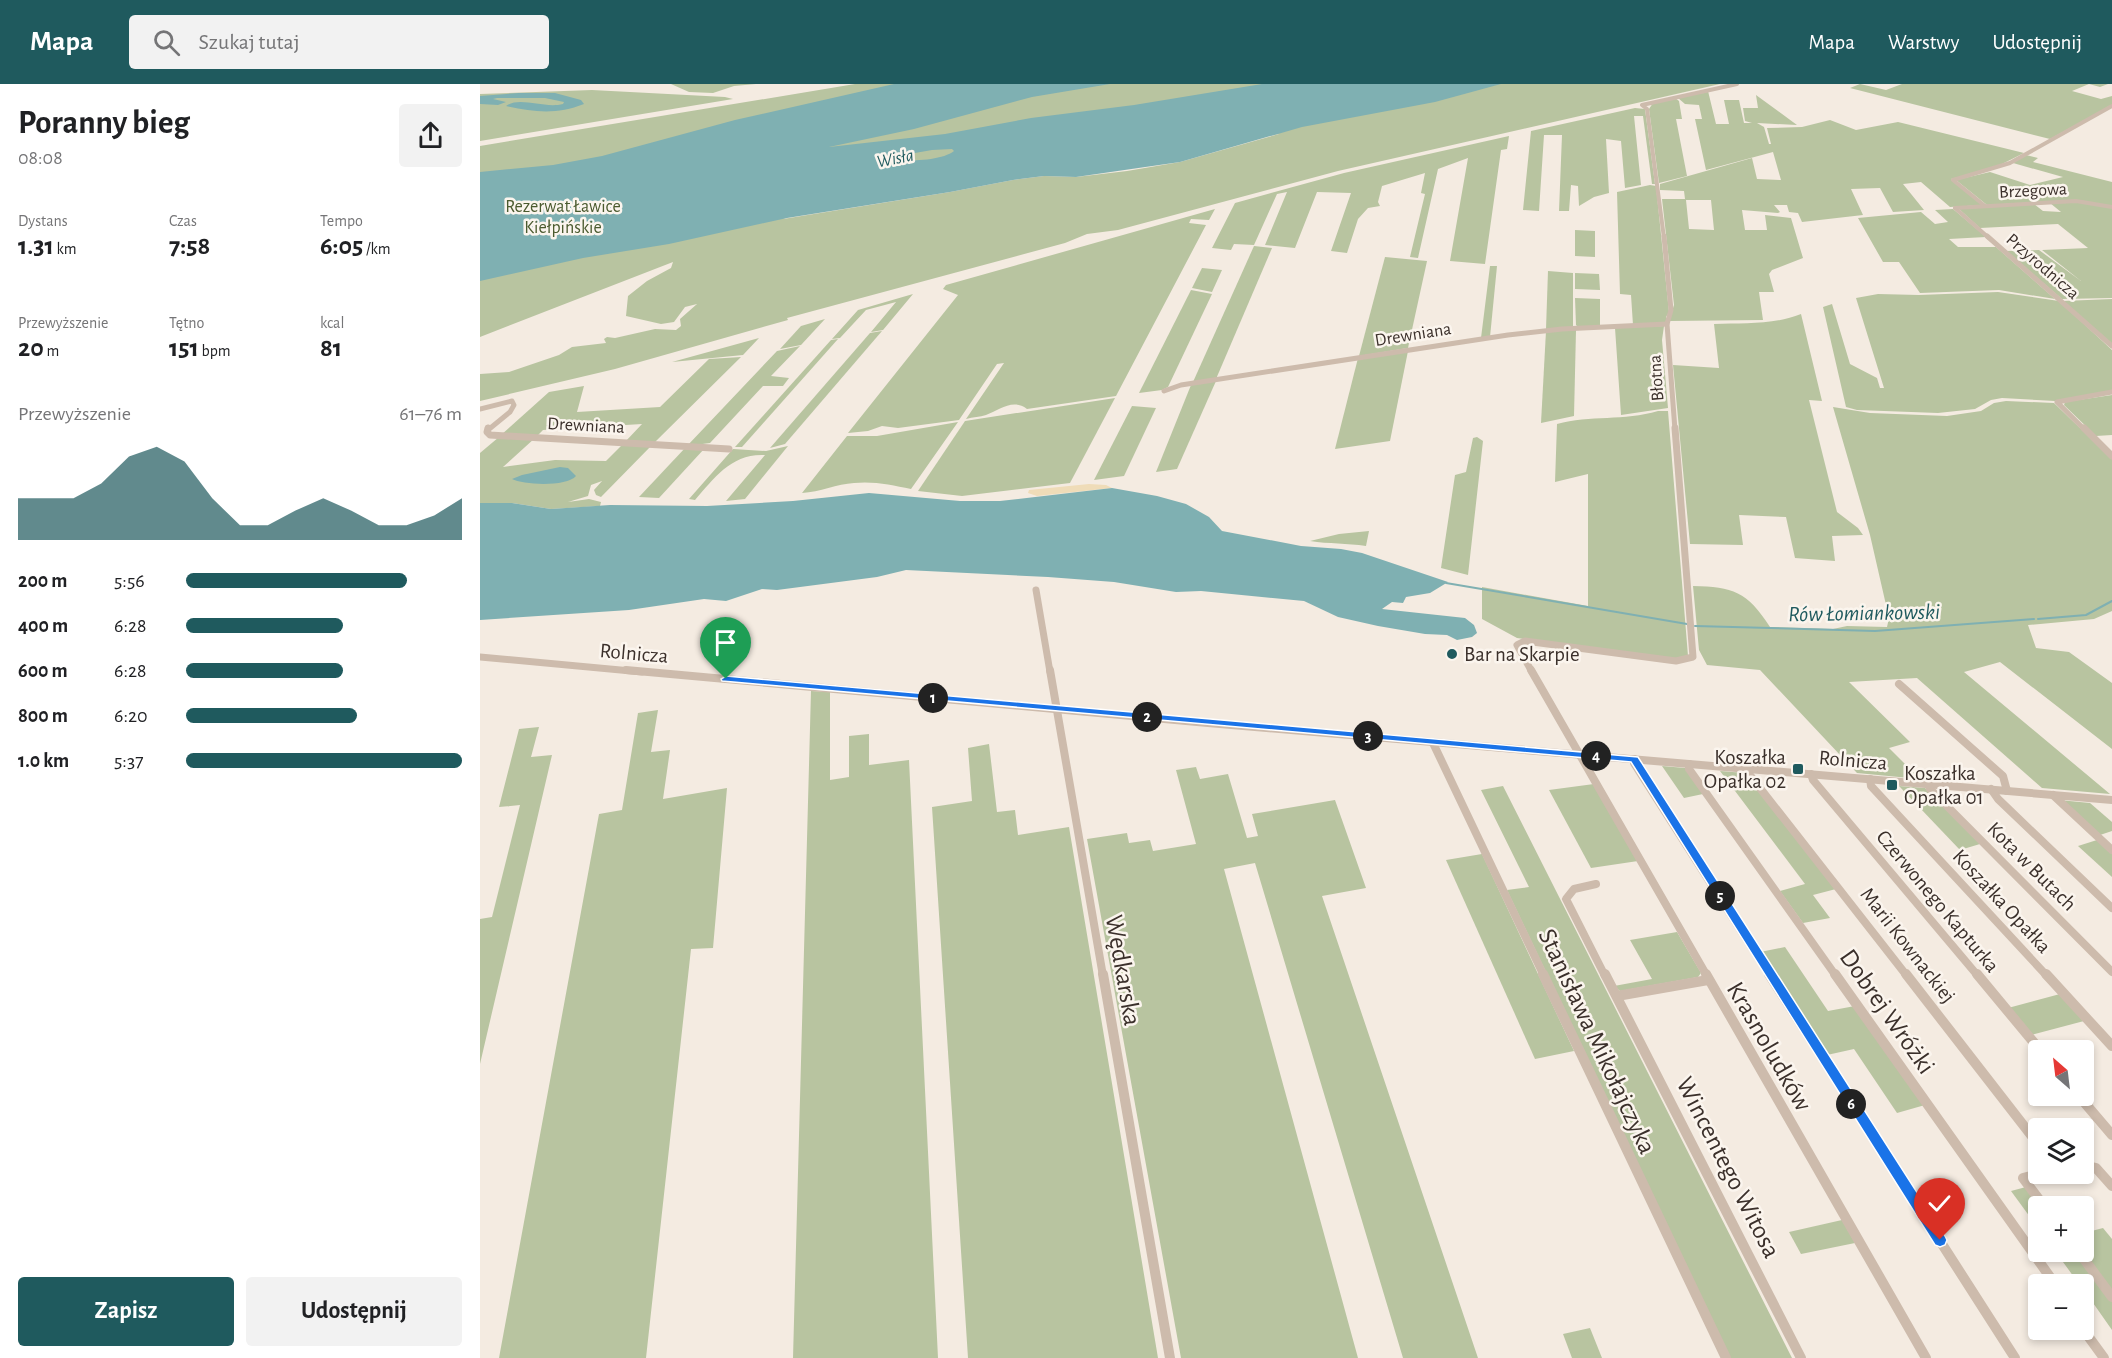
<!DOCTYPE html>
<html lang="pl">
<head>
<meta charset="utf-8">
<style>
	:root { --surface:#fff; --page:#f2f2f2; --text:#202124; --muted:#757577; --accent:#1f5a5e }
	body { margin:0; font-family:"Alegreya Sans",sans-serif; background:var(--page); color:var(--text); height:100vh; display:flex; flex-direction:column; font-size:22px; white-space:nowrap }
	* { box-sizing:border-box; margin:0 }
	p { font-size:20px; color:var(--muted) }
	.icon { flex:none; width:33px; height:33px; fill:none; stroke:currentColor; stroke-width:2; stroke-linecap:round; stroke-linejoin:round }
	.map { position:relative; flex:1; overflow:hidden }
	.panel { display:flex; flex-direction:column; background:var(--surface); width:480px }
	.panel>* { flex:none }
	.needle { width:39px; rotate:332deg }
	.fabs { position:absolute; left:1548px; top:956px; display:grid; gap:12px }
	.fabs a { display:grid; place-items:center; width:66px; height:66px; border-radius:6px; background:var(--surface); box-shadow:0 3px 9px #0003; font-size:30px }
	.pin { position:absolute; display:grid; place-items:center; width:51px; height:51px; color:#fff; margin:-62px -26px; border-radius:50% 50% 50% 0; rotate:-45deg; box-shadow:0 0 6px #0007 }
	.pin .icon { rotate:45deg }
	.km { position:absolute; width:30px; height:30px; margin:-15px; border-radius:50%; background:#222; color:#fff; font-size:16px; line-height:30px; text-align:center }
	.round { display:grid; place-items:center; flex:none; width:63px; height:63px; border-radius:6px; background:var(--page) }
	.overview { display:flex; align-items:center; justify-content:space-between; height:102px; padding:0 18px }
	h1 { font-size:33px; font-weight:700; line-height:45px }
	.figures { display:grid; grid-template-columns:repeat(3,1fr); gap:9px; height:102px; padding:6px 18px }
	.figures div { display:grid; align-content:center }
	.figures b { font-size:26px; font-weight:700 }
	.figures small { font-size:16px; font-weight:400 }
	.figures p { font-size:16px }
	.chart { height:168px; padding:12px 18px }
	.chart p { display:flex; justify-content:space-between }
	.chart svg { width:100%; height:108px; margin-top:6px; fill:var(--accent); opacity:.7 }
	.cta { display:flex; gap:12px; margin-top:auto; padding:12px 18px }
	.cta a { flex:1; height:69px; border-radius:6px; background:var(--accent); color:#fff; font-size:24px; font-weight:700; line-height:69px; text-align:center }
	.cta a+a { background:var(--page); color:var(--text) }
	ul { padding:0 18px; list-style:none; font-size:20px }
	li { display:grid; grid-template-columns:96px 72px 1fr; align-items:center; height:45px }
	li i { height:15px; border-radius:8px; background:var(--accent) }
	header { display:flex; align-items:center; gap:36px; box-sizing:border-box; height:84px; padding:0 30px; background:var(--accent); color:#fff }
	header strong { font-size:28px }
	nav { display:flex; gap:33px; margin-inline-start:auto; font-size:21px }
	.search { width:420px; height:54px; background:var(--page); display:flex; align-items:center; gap:15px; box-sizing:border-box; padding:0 21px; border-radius:6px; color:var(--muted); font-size:22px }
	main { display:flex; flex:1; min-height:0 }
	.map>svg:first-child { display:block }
</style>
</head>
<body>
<header>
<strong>Mapa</strong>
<div class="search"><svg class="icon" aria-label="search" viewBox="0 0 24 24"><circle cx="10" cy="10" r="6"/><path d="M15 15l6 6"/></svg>Szukaj tutaj</div>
<nav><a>Mapa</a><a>Warstwy</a><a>Udostępnij</a></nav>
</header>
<main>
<section class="panel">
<div class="overview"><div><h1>Poranny bieg</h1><p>08:08</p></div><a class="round"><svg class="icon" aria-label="share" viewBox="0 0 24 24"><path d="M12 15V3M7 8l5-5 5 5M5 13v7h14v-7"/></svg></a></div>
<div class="figures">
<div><p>Dystans</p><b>1.31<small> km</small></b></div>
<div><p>Czas</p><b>7:58</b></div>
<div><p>Tempo</p><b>6:05<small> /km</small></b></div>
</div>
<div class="figures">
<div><p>Przewyższenie</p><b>20<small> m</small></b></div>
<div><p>Tętno</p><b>151<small> bpm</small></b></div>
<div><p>kcal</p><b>81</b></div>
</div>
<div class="chart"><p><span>Przewyższenie</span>61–76 m</p>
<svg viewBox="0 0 160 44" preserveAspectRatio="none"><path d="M0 44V27L10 27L20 27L30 21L40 10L50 6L60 12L70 27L80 38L90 38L100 32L110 27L120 32L130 38L140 38L150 34L160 27V44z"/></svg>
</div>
<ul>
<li><b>200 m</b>5:56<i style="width:80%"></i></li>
<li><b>400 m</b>6:28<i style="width:57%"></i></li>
<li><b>600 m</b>6:28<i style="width:57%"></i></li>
<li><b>800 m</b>6:20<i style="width:62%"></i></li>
<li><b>1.0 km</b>5:37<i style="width:100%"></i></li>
</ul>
<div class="cta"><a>Zapisz</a><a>Udostępnij</a></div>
</section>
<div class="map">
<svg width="1632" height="1274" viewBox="0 0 1632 1274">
	<rect width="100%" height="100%" fill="#f4ebe1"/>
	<g fill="#b8c4a0" fill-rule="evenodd">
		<path d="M191 0H276L254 2 233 9 209 8Z"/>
		<path d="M375 0H1240L858 87 638 146 607 150 585 159 307 234 308 236 135 285 0 317V290L29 288 79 271 92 263 126 259 124 255 127 253 135 254 175 245 196 246 201 242 200 235 217 220 205 223 194 238 181 240 146 232 148 212 167 197 191 184 193 178 0 253V62ZM799 50 700 78 647 87 596 93 564 92 533 96 470 108 303 135 350 116Z"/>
		<path d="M1380 0 1406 6 1422 0H1628L1620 3 1609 0 1592 7 1621 15 1632 12V21L1570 55 1370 4Z"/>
		<path d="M112 6 245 13 253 15 0 57V10Z"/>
		<path d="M1228 7 1236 40H1249L1244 16H1259L1264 39H1272L1265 37 1263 24H1278L1276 11 1317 41 1277 39 1284 43 1289 60H1291L1287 44 1322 43 1350 36 1376 46 1418 38 1544 69 1514 84 1471 95 1503 121 1470 123 1441 98 1423 100 1444 126 1413 128 1400 104 1371 105 1383 131 1322 138 1318 129 1309 128 1307 121H1294L1300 128 1298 129 1262 126 1265 146H1287L1285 131 1311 134 1323 174 1292 186 1289 190 1294 208H1279L1283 236 1189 237 1194 221 1182 115H1205L1204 107 1180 106V100L1272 74 1277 95 1301 96 1293 68 1226 86 1215 35H1222L1219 21 1205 20 1198 14ZM1206 116H1231L1234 146 1209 145Z"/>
		<path d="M1195 14 1199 17 1202 35H1196L1207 92 1179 99 1169 25 1173 19Z"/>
		<path d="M1155 24 1165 25 1175 100H1172L1163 32H1154L1161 101 1145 104 1141 57 1126 55 1129 109 1114 113 1099 122 1098 102 1091 101 1089 127H1079L1082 51H1064L1059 127 1043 126 1051 47Z"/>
		<path d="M1029 52 1027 65 1021 66 1005 180 970 177 988 74 958 85 938 174 930 173 945 110 941 109 945 89 902 102 898 118 900 122 888 124 878 135 867 169 851 167 871 109 837 108 815 164 785 161 807 108 797 110 774 161 754 160 751 166 732 164 755 119 864 89Z"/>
		<path d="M1546 71 1558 74 1553 78 1632 98V123L1595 116 1507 121 1476 96 1510 88 1550 101 1583 93 1533 79Z"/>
		<path d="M1170 101 1176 102 1189 228 1186 233 1187 239 1153 241 1151 211 1140 210 1137 108Z"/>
		<path d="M1597 118 1632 124V214L1582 215 1526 167 1559 166 1601 197 1562 166 1608 164 1578 140 1500 144 1478 124 1554 120 1563 127 1581 128 1570 119Z"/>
		<path d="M735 125 729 136 711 135 709 139 726 141 636 312 547 325C533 314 519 326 506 331 500 333 493 333 486 335L524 279 517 280 479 336 418 344 402 342 388 347 368 349 478 211 463 205 466 201Z"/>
		<path d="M1473 125 1506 153 1469 155 1478 163H1516L1575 215 1519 206 1440 209 1419 178H1403L1378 134 1441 128 1455 140 1468 138 1455 126Z"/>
		<path d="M1095 146 1115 147V173L1095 172Z"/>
		<path d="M774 162 792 164 736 295 713 298Z"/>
		<path d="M905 173 947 177 928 264 879 272Z"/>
		<path d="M1010 182H1017L1010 253 1001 254Z"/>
		<path d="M722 184 742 186 732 208 712 204Z"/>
		<path d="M1068 187 1093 189V243L1066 245Z"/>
		<path d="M1095 189 1119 190 1120 206 1095 205Z"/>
		<path d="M711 206 732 210 688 303 682 306 659 309Z"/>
		<path d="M1518 208 1579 217 1632 266V307L1575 317 1522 314 1511 316 1495 325 1458 329 1377 326 1366 323 1343 223 1352 220 1370 280 1397 294 1400 304H1404L1376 214 1398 210 1439 211Z"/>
		<path d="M433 210 403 246 391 248 416 218 386 226 360 254 352 255 378 226Z"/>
		<path d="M1095 214 1120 215V242L1098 243 1096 241Z"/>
		<path d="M1632 215V261L1583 217Z"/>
		<path d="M1321 230 1342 317 1329 316 1357 428 1378 444 1383 451 1352 452 1355 477 1315 474 1306 433 1259 431 1263 461 1210 460 1193 281 1239 284 1234 240C1263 239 1294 241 1321 230Z"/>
		<path d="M345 235 321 261 300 265 321 242Z"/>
		<path d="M1184 242 1182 256 1188 324 1141 331 1135 244Z"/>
		<path d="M1096 246 1094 332 1061 339 1066 247Z"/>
		<path d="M402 247 305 360 290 364 390 249Z"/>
		<path d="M279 254 263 271 192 278Z"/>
		<path d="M358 255 262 363H255L351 256Z"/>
		<path d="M320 262 291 292 309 294 303 302H283L230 359 207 362 297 267Z"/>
		<path d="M928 267 910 357 855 365 878 274Z"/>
		<path d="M261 273 174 359 145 358 162 340 63 346 56 353 21 351 69 308 104 302 97 328 180 323 229 275Z"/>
		<path d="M736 297 697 385 676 388 711 301Z"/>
		<path d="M1632 311V351L1616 352 1584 321 1585 318Z"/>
		<path d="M635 314 590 399 482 412 438 407 485 337Z"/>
		<path d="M1526 317 1574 319 1632 375V527L1614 535 1548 541 1556 564 1589 568 1632 599V665L1520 578 1484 588 1630 710 1562 704 1437 594 1369 598 1430 658 1409 664 1440 695 1377 689 1280 586 1227 581 1219 566 1213 502C1253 503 1267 507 1290 543L1353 545 1367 542 1407 543 1409 534 1390 451 1353 323 1390 329 1467 332 1501 327 1514 319Z"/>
		<path d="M652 322 676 324 644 392 614 396Z"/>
		<path d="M1178 327H1188L1208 572 1198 575 1177 574 1037 554 1002 535V503L1108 522V390L1075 398 1077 340C1110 331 1144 337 1178 327Z"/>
		<path d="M478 338 431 405C412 401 394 397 374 399 357 400 340 408 322 409L367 352H397Z"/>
		<path d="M19 353 55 354 23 383 75 376 126 377 144 359 172 361 121 413 116 411 114 406 122 397 111 401 108 412 88 418 109 415 121 418 120 422 71 425 32 419H0V369Z"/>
		<path d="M997 353 1003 357 988 491 961 484 975 391 986 388 993 354Z"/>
		<path d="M308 362 265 415 246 417 285 371C252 369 234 394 215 416L209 415 253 365 286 367Z"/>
		<path d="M206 363 224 365 179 414 159 413Z"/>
		<path d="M889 447 886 462C867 459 849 460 830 457L859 450Z"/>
		<path d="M331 607 350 608V696L369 693V652L389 650V681L429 676 458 1274H313Z"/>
		<path d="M178 626 171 668 190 666 183 715 247 704 233 864 211 865 166 1274H19L119 730 142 726 158 629Z"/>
		<path d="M59 643 51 673 72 671 0 980V835L12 833 40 721 19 723 39 645Z"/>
		<path d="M509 660 517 728 535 726 538 751 589 743 678 1274H488L452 723 492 717 488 664Z"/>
		<path d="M1182 682 1205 684 1223 710 1204 714Z"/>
		<path d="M716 683 720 695 748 690 767 754 778 752 772 730 855 716 886 804 842 812 998 1274H923L775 779 744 785 878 1274H701L607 755 647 749 649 759 670 756 673 767 716 760 696 686Z"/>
		<path d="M1240 687 1265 689 1356 805 1333 811 1350 834 1323 839 1300 807 1325 800Z"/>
		<path d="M1114 700 1158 777 1111 784 1069 706Z"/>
		<path d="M1023 702 1312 1274H1249L1027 806 1049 803 1001 706Z"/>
		<path d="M1419 702 1445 704 1500 760 1480 766Z"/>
		<path d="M1579 716 1610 719 1632 738V747L1620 751Z"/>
		<path d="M1617 756 1632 769V793L1598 762Z"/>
		<path d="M1002 770 1094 967 1055 975 966 776Z"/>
		<path d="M1197 848 1221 889 1218 893 1140 907 1134 902 1172 895 1150 856Z"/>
		<path d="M1305 863 1348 927 1375 922 1445 1021 1417 1029 1374 965 1347 971 1280 868Z"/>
		<path d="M1580 910 1604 937 1551 951 1528 924Z"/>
		<path d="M1546 1103 1558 1122V1144L1531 1107Z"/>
		<path d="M1362 1136 1375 1159 1321 1170 1309 1148Z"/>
		<path d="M1623 1144 1632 1155V1209L1604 1167V1149Z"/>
		<path d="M1575 1167H1594L1632 1218V1246L1604 1206V1200H1599Z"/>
		<path d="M1110 1244 1122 1274H1092L1083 1250Z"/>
	</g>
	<path fill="#efdcb8" d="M609 400 626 401 632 404 557 412 548 409 549 406Z"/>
	<g fill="#7fb0b2" fill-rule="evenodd">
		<path d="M414 0H630L552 13 434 45 349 63 465 50 551 34 654 21 782 0H1021L955 18 822 43 700 78 596 93 564 92 533 96 470 108 307 134 189 160 103 174 0 197V88L73 81 122 72 255 36ZM472 65 474 67C459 79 414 77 395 76L452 66Z"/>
		<path d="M39 9H75L101 16 104 20C76 31 54 28 26 22 40 12 64 25 83 20L84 18 65 14H17L13 15 26 18 18 21 0 20V12Z"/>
		<path d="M80 383 88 384 96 392C87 403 43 401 32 395L42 391Z"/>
		<path d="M632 404 677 412 706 420 729 433 742 447 821 462 861 465 882 469 968 498 950 509 926 513 923 519 912 518 902 525 985 534 994 541 997 549 992 553 977 556 967 551 945 550 898 542 858 533 824 517 721 507 696 508 634 498 568 493 426 486 397 493 297 506 282 505 246 517 224 515 149 526 0 536V419H32L71 425 130 421 227 422 313 417 389 409 480 417H520Z"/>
	</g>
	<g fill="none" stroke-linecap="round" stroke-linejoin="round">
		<g stroke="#7fb0b2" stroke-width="2">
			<path d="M966 499 1207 540"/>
			<path d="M1558 535 1606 531 1632 517"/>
			<path d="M1215 542 1395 547 1554 535"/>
		</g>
		<g stroke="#cdbbac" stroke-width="4">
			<path d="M1505 122 1473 96 1530 79 1632 22"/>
			<path d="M1475 124 1509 154"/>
			<path d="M1475 124 1596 117 1632 123"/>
			<path d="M1184 154 1167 25 1162 21 1257 0"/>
		</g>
		<g stroke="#cdbbac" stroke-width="5">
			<path d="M1184 152 1191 226 1187 240 1195 346"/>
			<path d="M1507 152 1632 262"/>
			<path d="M684 307 701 301 1028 251 1082 245 1187 240"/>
			<path d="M0 325 32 317 34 321 30 328 8 346"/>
			<path d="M1605 346 1577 318 1632 308"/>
		</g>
		<g stroke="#cdbbac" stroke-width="7">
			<path d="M8 344 7 348 10 351 249 365"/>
			<path d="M1604 344 1632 372"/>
			<path d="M556 506 570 588"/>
			<path d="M0 573 162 588"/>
			<path d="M1052 588 1037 561 1045 557 1196 577 1213 573 1195 344"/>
		</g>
		<g stroke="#cdbbac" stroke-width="8">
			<path d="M146 586 728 639 1632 716"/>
			<path d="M570 586 623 892"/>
			<path d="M1051 586 1227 892"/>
			<path d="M1419 600 1523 692 1527 707"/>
			<path d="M953 659 1064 892"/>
			<path d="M1154 675V679L1290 892"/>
			<path d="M1209 680V685L1356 892"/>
			<path d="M1268 685 1269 690 1427 892"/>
			<path d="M1331 690 1333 696 1498 892"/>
			<path d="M1390 695 1391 702 1567 892"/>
			<path d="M1448 700 1450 705 1632 888"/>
			<path d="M1511 705 1518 715 1632 824"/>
			<path d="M1573 711 1632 766"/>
			<path d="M1116 800 1094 805 1086 815 1125 892"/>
		</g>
		<g stroke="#cdbbac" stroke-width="10">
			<path d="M623 890 690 1274"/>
			<path d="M1063 890 1246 1274"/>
			<path d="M1125 890 1321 1274"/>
			<path d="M1226 890 1446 1274"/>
			<path d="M1289 890 1535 1274"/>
			<path d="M1355 890 1575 1200"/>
			<path d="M1426 890 1558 1060"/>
			<path d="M1497 890 1560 966"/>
			<path d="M1566 890 1632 962"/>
			<path d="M1137 912 1228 896"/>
			<path d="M1598 1011 1632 1051"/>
			<path d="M1604 1081 1616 1084 1632 1102"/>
			<path d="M1562 1089 1543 1094 1564 1122"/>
			<path d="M1598 1167 1632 1213"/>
			<path d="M1604 1240 1608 1252 1624 1274"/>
		</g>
	</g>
	<path fill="#1a73e8" stroke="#fff" stroke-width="1.5" d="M246 592 1158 673 1465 1152 1467 1156 1465 1161 1460 1163 1455 1161 1151 678 242 597 241 595Z"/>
	<g fill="#1f5a5e" stroke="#fbf5ee" stroke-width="2">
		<circle cx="972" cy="570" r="6"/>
		<rect x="1312" y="679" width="12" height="12" rx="3"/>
		<rect x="1406" y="695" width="12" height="12" rx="3"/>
	</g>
	<g text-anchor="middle" stroke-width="5" stroke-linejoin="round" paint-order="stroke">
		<g font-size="18" font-style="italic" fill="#1f5a5e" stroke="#fbf5ee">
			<text transform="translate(415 74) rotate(-11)" y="6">Wisła</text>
		</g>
		<g font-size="18" fill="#3b302b" stroke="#fbf5ee">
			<text transform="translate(1553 106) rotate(-3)" y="6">Brzegowa</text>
			<text transform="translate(1563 182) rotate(41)" y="6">Przyrodnicza</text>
			<text transform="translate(933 250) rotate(-9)" y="6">Drewniana</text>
			<text transform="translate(1176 294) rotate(-94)" y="6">Błotna</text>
			<text transform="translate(106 341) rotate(3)" y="6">Drewniana</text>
		</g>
		<g font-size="18" fill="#4a5a2e" stroke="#fbf5ee">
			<text x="83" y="128">Rezerwat Ławice<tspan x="83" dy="21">Kiełpińskie</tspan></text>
		</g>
		<g font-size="21" fill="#3b302b" stroke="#fbf5ee">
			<text transform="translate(154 569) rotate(5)" y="7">Rolnicza</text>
			<text transform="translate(1373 676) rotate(5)" y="7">Rolnicza</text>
			<text transform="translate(1552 782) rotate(45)" y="7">Kota w Butach</text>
			<text transform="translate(1458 817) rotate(50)" y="7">Czerwonego Kapturka</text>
			<text transform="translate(1522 817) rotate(47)" y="7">Koszałka Opałka</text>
			<text transform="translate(1428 861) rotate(52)" y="7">Marii Kownackiej</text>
		</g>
		<g font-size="21" fill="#3b302b" stroke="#fbf5ee" text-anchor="start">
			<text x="984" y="577">Bar na Skarpie</text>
			<text x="1306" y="680" text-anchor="end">Koszałka<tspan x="1306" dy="24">Opałka 02</tspan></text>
			<text x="1424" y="696">Koszałka<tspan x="1424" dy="24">Opałka 01</tspan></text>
		</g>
		<g font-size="22" font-style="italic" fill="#1f5a5e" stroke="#fbf5ee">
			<text transform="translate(1384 528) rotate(-1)" y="8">Rów Łomiankowski</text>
		</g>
		<g font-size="26" fill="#3b302b" stroke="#fbf5ee">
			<text transform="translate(644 886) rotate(80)" y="9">Wędkarska</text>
			<text transform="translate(1408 927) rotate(55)" y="9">Dobrej Wróżki</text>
			<text transform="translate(1118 957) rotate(65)" y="9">Stanisława Mikołajczyka</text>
			<text transform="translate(1290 962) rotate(60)" y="9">Krasnoludków</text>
			<text transform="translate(1249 1083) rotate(63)" y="9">Wincentego Witosa</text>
		</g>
	</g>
</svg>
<div class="fabs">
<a><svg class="needle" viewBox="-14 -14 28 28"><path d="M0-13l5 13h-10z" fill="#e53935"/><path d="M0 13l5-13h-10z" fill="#757577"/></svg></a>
<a><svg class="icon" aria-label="layers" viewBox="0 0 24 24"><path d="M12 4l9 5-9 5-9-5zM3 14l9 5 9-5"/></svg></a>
<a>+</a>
<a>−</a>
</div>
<div class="pin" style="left:246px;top:595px;background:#1e9e55"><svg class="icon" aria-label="arrive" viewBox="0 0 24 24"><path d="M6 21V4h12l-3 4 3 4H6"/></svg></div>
<div class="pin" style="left:1460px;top:1156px;background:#d93025"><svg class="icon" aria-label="check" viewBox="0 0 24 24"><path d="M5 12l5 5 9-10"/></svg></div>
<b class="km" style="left:453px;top:614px">1</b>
<b class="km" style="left:667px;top:633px">2</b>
<b class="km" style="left:888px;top:652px">3</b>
<b class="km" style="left:1116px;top:672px">4</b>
<b class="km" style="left:1240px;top:812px">5</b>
<b class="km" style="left:1371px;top:1020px">6</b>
</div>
</main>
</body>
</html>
